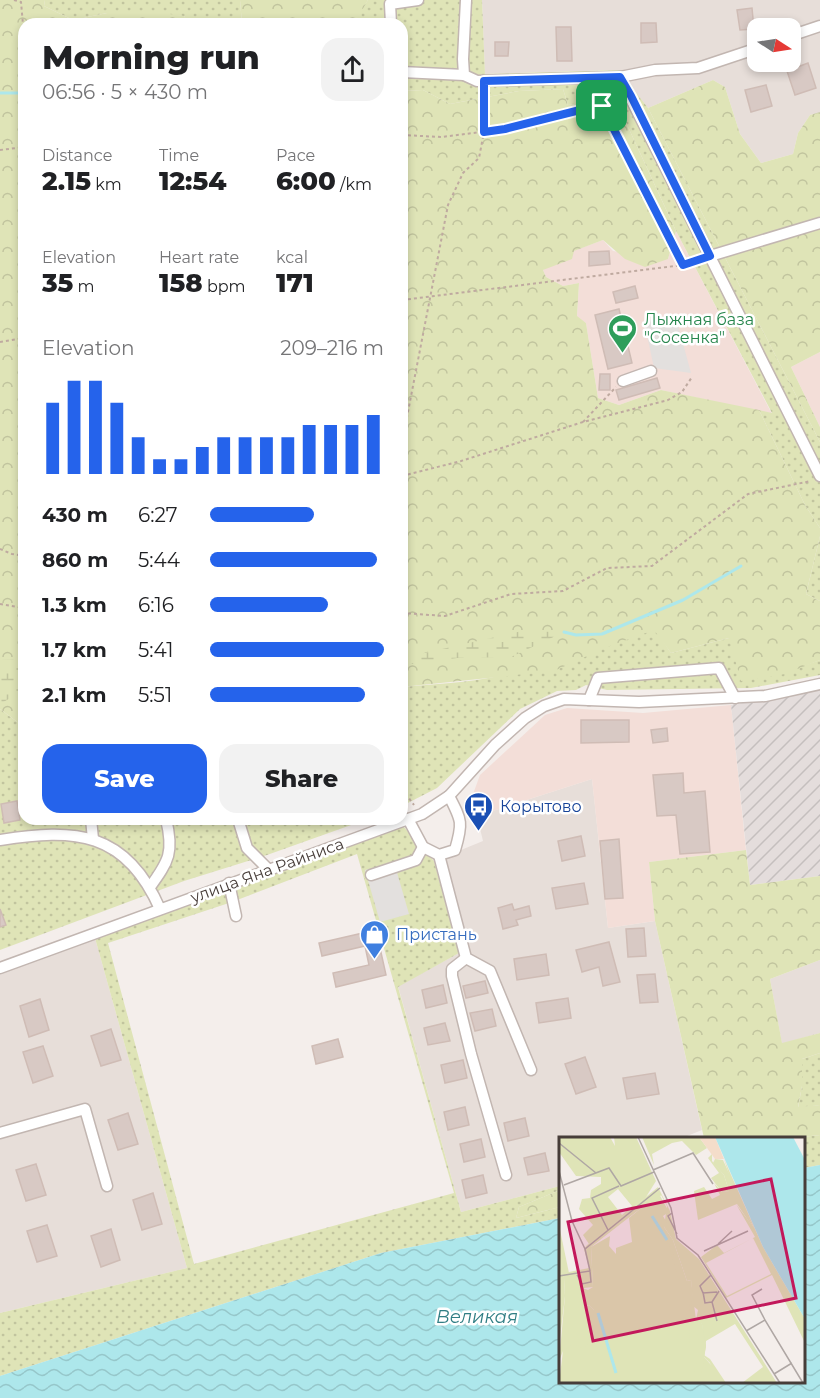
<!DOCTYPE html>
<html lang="en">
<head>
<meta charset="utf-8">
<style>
	:root { --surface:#fff; --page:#f2f2f2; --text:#202124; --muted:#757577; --accent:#2563eb }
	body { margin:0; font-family:Montserrat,sans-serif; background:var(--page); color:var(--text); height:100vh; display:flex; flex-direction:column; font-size:22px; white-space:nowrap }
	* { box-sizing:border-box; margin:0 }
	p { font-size:20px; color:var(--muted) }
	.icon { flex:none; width:33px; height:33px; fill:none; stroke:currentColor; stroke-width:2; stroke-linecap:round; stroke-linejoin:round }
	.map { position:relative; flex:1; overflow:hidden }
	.sheet { position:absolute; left:18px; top:18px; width:390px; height:807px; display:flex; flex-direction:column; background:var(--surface); border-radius:18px; box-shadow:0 3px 9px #0003 }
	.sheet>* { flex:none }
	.needle { width:39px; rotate:102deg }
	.buttons { position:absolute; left:747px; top:18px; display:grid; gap:12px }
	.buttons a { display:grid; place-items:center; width:54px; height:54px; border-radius:12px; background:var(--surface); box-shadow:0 3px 9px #0003; font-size:30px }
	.pin { position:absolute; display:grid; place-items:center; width:51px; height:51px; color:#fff; margin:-26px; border-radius:12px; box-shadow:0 3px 9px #0006 }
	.round { display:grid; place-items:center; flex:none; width:63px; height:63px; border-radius:18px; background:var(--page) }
	.headline { display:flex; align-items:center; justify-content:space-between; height:102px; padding:0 24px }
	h1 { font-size:33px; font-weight:800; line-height:45px }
	.stats { display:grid; grid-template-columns:repeat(3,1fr); gap:9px; height:102px; padding:6px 24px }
	.stats div { display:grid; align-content:center }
	.stats b { font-size:26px; font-weight:800 }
	.stats small { font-size:16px; font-weight:400 }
	.stats p { font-size:16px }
	.chart { height:168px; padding:12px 24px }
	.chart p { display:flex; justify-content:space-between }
	.chart svg { width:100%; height:108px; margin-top:6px; stroke:var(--accent); stroke-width:6 }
	.action { display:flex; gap:12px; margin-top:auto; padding:12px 24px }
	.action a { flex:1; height:69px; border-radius:18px; background:var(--accent); color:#fff; font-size:24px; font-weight:800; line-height:69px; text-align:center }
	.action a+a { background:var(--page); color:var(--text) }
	ul { padding:0 24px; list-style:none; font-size:20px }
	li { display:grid; grid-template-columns:96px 72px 1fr; align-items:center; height:45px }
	li i { height:15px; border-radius:8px; background:var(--accent) }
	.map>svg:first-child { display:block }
</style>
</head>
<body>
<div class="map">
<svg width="820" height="1398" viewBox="0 0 820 1398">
	<defs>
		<pattern id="industrial-furrows" width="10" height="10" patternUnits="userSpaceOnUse" patternTransform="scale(1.5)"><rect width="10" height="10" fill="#e4dddc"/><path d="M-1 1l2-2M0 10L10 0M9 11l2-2" fill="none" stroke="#c5bfbe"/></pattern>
		<pattern id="grass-dots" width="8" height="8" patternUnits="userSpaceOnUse" patternTransform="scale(1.5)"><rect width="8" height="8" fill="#dfe4b7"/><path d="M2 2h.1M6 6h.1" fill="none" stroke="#c1c49e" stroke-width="1.8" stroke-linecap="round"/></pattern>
		<pattern id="forest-crowns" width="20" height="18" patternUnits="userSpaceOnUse" patternTransform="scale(1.5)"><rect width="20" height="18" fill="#dfe4b7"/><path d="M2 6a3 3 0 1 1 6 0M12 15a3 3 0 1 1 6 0" fill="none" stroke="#c1c49e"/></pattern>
		<pattern id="wetland-marsh" width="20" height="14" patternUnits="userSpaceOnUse" patternTransform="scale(1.5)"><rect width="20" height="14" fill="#dfe4b7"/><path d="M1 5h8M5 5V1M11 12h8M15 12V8" fill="none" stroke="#c1c49e"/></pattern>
		<pattern id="water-waves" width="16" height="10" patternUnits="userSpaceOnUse" patternTransform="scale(1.5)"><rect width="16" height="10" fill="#ade7eb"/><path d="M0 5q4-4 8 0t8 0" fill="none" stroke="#96c7ca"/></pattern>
	</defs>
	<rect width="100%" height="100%" fill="#f4eeeb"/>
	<g fill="#e7ded9" fill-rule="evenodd">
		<path d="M482 0H820V112L810 115 798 133 793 154 761 163 740 134 725 87 713 80 648 108 618 70 485 74ZM758 28H790V62H758Z"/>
		<path d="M592 779 608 928 655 921 702 1130 682 1138H560V1186L461 1212 398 986 459 953 434 861 483 841 477 816Z"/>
		<path d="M95 938 187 1268 0 1313V974Z"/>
		<path d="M820 960V1033L782 1044 770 979Z"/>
	</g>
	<g fill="#f3ded8">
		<path d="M676 231 772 414 661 390 619 405 598 398 586 323 577 317 579 283 563 286 546 277 543 270 573 251 603 240 613 251 668 259Z"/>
		<path d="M820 352V427L791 367Z"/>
		<path d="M731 705 746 850 649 862 655 921 608 928 592 779 477 816 469 805 480 775 545 715 567 708 643 713Z"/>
	</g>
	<path fill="url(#industrial-furrows)" d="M820 689V876L750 885 731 705Z"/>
	<g fill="url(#grass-dots)" fill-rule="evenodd">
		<path d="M45 0H240L242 24H189L184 16 107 13 73 20 44 6Z"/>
		<path d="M368 0H482L485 74 619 70 648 108 820 442V528L805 505 759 410 772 413 676 231 623 116 592 102 568 105 563 89 519 91 450 104 423 90 402 91V24H352Z"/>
		<path d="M820 536V601L806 594Z"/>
		<path d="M655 629 671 653 729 638 803 666 820 660V675L751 688 607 690 586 685 576 690 557 691 520 709 437 788 402 806V687C434 684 467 683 499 676 552 664 604 648 655 629Z"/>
		<path d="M0 709 24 727V819H368L267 855 184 881 0 950Z"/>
		<path d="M403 826 434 861 459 953 398 987 461 1212 560 1186V1190L519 1207 516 1218 560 1207V1218L381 1253 0 1376V1313L187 1268 95 938 294 867ZM357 854 454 1193 194 1264 108 943 232 902Z"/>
		<path d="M820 1053V1105L798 1108 802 1086V1059Z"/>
		<path d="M820 1135V1165L804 1168V1138H793Z"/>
	</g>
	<g fill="url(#forest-crowns)">
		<path d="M0 0H45L44 6 73 20 107 13 155 12 184 16 189 24H24V727L0 709Z"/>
		<path d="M240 0H368L361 12 352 24H242Z"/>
		<path d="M713 80 725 87 740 134 761 163 793 154 798 133 810 115 820 112V352L791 367 820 427V442L648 108Z"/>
		<path d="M563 89 568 105 592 102 623 116 676 231 668 259 645 267 625 259 603 240 574 251 572 259 543 270 546 277 563 286 579 283 577 316 586 323 598 398 619 405 661 390 759 410 805 505 820 528V536L806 594 820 601V660L785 674 741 681 729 638 671 653 654 630 607 647 554 671 402 687V91L423 90 450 104 519 91Z"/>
		<path d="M746 850 750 885 820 876V960L770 979 782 1043 820 1033V1053L802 1059V1086L798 1107 820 1105V1135L793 1138H704L655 921 649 862Z"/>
		<path d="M560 1190V1207L516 1218 519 1207Z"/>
	</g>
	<g fill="url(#wetland-marsh)">
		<path d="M522 631 564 632 511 657 457 658 402 665V658Z"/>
		<path d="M17 659 24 663V701L12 697 0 704V660Z"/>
	</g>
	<g fill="#e3e0de">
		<path d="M675 314 691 373 654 368 644 321Z"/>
		<path d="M394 862 409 914 380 922 365 870Z"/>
	</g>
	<path fill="url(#water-waves)" d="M820 1165V1398H0V1376L381 1253 560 1218V1382H804V1168Z"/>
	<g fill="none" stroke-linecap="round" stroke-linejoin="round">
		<g stroke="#ade7eb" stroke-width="3">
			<path d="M0 93H24"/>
			<path d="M564 632 576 635 602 634 683 600 741 566"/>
		</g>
	</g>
	<g fill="#d8c9c4" stroke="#cfbcb5" stroke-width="1.5">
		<path d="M752 8 754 29 740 30 737 10Z"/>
		<path d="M641 23H656L657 42 641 43Z"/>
		<path d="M556 27H571L572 61H557Z"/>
		<path d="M495 42H509L508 56H495Z"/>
		<path d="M808 63 816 88 795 95 787 71Z"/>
		<path d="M766 85 772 106 751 112 745 90Z"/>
		<path d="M609 251 610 264 589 266V252Z"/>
		<path d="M635 286 638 298 616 303 613 292Z"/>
		<path d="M619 309 632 363 608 369 595 315Z"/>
		<path d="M600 374H610V390H599Z"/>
		<path d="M657 378 660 388 619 400 616 390Z"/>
		<path d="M581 720H629V742L581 743Z"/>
		<path d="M667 728 668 741 653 743 651 730Z"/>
		<path d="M683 773 684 793 705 791 710 852 680 854 676 815 657 816 653 775Z"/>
		<path d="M17 801 20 820 4 823 1 804Z"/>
		<path d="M581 836 585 856 562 861 558 841Z"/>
		<path d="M619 839 623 898 605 899 600 841Z"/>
		<path d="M584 883 588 904 556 909 552 888Z"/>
		<path d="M512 904 514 910 529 906 531 916 516 920 518 925 503 929 498 908Z"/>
		<path d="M0 909 6 925 0 927Z"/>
		<path d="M644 928 646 956 628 957 626 929Z"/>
		<path d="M376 930 386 975 336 987 333 973 369 965 365 946 322 956 319 943Z"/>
		<path d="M609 942 620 982 603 986 599 967 582 972 576 950Z"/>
		<path d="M546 954 549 975 517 980 514 959Z"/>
		<path d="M655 974 658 1002 640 1003 637 975Z"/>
		<path d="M485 981 488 993 466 998 463 986Z"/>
		<path d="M443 985 447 1003 426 1008 422 990Z"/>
		<path d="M568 998 571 1018 539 1023 536 1003Z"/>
		<path d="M40 999 49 1030 29 1037 20 1006Z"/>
		<path d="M492 1009 496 1026 475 1031 470 1013Z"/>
		<path d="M445 1023 450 1041 428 1045 424 1028Z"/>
		<path d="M111 1029 121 1060 101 1066 91 1036Z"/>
		<path d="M338 1039 343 1057 316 1064 312 1046Z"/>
		<path d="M43 1046 53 1076 33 1083 23 1052Z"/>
		<path d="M585 1057 596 1087 576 1094 565 1064Z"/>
		<path d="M463 1060 467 1078 445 1083 441 1065Z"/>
		<path d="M655 1073 659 1094 627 1099 623 1078Z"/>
		<path d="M465 1107 469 1125 448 1130 444 1112Z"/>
		<path d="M128 1113 138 1144 118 1150 108 1120Z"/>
		<path d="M525 1118 529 1136 508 1141 504 1123Z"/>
		<path d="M481 1139 485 1157 464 1162 460 1144Z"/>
		<path d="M545 1153 549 1171 528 1175 524 1158Z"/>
		<path d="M36 1164 46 1195 26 1201 16 1170Z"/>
		<path d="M483 1175 487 1193 466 1198 462 1180Z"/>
		<path d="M153 1193 162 1224 142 1230 133 1200Z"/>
		<path d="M47 1225 57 1256 37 1262 27 1231Z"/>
		<path d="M111 1229 120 1260 101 1267 91 1236Z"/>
	</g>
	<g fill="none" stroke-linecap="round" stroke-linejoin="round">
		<defs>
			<g id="minor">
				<path d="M466 0 463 59 464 75 477 81 620 77 820 476"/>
				<path d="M391 24 390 4 418 0"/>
				<path d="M790 36 820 26"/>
				<path d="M402 72 464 75"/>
				<path d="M620 77 655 70 698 68 758 48"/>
				<path d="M710 256 820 223"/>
				<path d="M623 381 651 371"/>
				<path d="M589 700 598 678 719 668 735 698"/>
				<path d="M91 819 93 839"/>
				<path d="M238 819 247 848 268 869"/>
				<path d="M408 819 423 847 439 855 455 850C463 823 462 821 449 796"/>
				<path d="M0 840C75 828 126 831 160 909"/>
				<path d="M439 855 466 958 490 971 531 1070"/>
				<path d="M371 875 416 860 423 847"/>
				<path d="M229 883 236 916"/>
				<path d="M150 887C169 861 174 852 166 819"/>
				<path d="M466 958 452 969V976L471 1054 506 1175"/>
				<path d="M0 968 422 814 449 796 495 745 525 718 544 706 564 699 639 702 765 696 820 684"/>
				<path d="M0 1133 85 1109 107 1186"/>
			</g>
		</defs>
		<use href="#minor" stroke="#c2b6b1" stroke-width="13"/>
		<g stroke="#bfaaa0" stroke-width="2" stroke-dasharray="3 3" stroke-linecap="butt">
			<path d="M14 0 21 2 24 36"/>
			<path d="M602 106 683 264"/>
			<path d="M402 135 441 137 505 129 588 108 602 106 620 100"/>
			<path d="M0 150 24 147"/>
			<path d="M402 300 683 265 701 259"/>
			<path d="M0 342 24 338"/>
			<path d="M583 422 616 387"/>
			<path d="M402 460 407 417 448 205 463 173 479 158 484 132V91"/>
			<path d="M402 476 461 461 583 422 668 400 682 392 692 377"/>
			<path d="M0 549 12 554 24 556"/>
			<path d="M0 604 24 608"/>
			<path d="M402 613 445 616 511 594 563 591 607 568 652 566 748 494 811 481"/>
			<path d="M402 789 414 805"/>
		</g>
		<use href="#minor" stroke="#fff" stroke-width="10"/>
	</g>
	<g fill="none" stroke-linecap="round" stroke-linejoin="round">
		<defs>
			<path id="route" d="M620 77 631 96 710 256 683 265 602 106 588 108 505 129 484 132V81Z"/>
		</defs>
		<use href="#route" stroke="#fff" stroke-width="12"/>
		<use href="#route" stroke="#2563eb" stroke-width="8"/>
	</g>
	<defs>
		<symbol id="stadium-pin" viewBox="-11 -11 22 30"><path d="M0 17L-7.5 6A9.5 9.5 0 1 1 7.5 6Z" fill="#2e9e5b" stroke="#fff"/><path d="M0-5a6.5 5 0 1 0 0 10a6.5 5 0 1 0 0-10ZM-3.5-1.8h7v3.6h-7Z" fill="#fff"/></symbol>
		<symbol id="bus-pin" viewBox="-11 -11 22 30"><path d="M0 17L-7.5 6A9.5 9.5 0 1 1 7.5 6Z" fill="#1a4fb4" stroke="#fff"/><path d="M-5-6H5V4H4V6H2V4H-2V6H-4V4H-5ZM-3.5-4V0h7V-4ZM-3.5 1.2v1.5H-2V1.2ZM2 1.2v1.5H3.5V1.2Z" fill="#fff"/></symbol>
		<symbol id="shop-pin" viewBox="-11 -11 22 30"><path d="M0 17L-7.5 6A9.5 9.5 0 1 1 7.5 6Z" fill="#3f7fe0" stroke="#fff"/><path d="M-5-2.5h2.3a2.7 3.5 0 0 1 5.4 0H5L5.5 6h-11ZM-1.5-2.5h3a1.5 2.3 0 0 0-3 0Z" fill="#fff"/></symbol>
	</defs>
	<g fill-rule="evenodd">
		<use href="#stadium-pin" x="606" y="312" width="33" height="45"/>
		<use href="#bus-pin" x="462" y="790" width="33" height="45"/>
		<use href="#shop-pin" x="358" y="918" width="33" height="45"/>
	</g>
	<g text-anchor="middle" stroke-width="5" stroke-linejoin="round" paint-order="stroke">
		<g font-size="16" fill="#27864d" stroke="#fff" text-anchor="start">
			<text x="644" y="325">Лыжная база<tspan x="644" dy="18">"Сосенка"</tspan></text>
		</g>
		<g font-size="16" fill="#164399" stroke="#fff" text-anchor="start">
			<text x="500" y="812">Корытово</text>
		</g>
		<g font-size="16" fill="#473d39" stroke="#fff">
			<text transform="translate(267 870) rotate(-20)" y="6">улица Яна Райниса</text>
		</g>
		<g font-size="16" fill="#366cbe" stroke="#fff" text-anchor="start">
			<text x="396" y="940">Пристань</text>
		</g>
		<g font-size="18" font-style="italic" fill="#307e84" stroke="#fff">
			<text x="477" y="1323">Великая</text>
		</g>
	</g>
	<g transform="translate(559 1137)">
		<rect width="246" height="246" fill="#f4eeeb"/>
		<path d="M153 17V24L165 38 170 54 163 55 152 41 160 36 149 21ZM165 22 204 110 246 182V206L213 138 167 161 142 120 158 108 165 116 196 100 177 67 195 91 175 53ZM194 101 212 137 168 159 147 126ZM99 50 111 74 117 102 140 122 218 246H183L204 230 176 187 147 204 145 218 151 222 167 246 157 245 151 226 145 220 143 187 137 183 139 173 134 169 132 143 128 144 114 103 105 90 108 69 102 58 95 69 86 68 32 110 34 150 25 151V170L30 168 35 173 33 206 28 211 4 214 0 224 6 159 5 141 0 142V137L30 131 25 112 28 108Z" fill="#dfe4b7" fill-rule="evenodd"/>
		<path d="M0 0H51L56 9 55 0H77L97 44 87 60 30 107 24 98 34 88 20 72 23 62 31 61 32 53 42 47V40L17 39 0 15ZM59 52 73 69 63 78 49 60ZM83 0H140L148 11 137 18 123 4 113 6 93 17 95 28ZM156 22 164 23 195 92 178 67 139 83 135 54 145 50 153 62 161 58 155 46 163 55 170 54 165 38 154 26ZM100 57 110 75 104 79 108 86 105 90 114 103 128 144 132 143 137 183 142 184 147 209 145 220 154 230 159 246H0L4 214 15 206 22 211 33 206 31 177 35 173 30 168 22 170 18 155 20 150 29 153 34 150 32 110 51 99 50 109 57 117V111L73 105 70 81 86 68 95 69Z" fill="#dfe4b7" fill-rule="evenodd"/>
		<path d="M0 88 10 136 0 137ZM108 103 130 151 135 181 143 187 147 209 142 240 147 246H138L135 234 140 218 130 206 131 167 125 161ZM5 140 6 159 0 210V142Z" fill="#dfe4b7"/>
		<path d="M140 0H156L165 22H156Z" fill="#f4ddca"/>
		<path d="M156 0H234L246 23V182L204 110Z" fill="#ade7eb"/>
		<path fill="none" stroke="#ade7eb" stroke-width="3" d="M93 79 108 103M39 176 57 236"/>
		<path fill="none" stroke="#afa7a4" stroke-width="1.5" d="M79 0 112 71 118 101 139 118 221 246M0 6 37 36M94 33 134 16 154 47M0 34 13 84 26 112M5 48 50 31 62 49 95 35M113 76 109 79 118 97M49 93 33 61 60 49M159 107 173 94M145 114 189 94M18 138 23 147 32 145 31 134M152 138 141 149 144 156 158 155M0 139 31 134 26 112 101 51M203 152 193 158 206 183M144 155 146 166 153 165M158 184 153 165 160 154M187 194 206 183 244 246M215 237 233 226"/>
		<path fill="#c2185b" fill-opacity="0.15" stroke="#c2185b" stroke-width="3" d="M212 42 237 161 34 204 9 85Z"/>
		<rect width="246" height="246" fill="none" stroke="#473d39" stroke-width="3"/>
	</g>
</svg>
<div class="buttons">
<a><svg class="needle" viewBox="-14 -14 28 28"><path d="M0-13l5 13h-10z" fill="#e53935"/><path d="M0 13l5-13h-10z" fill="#757577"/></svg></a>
</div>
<div class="pin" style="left:602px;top:106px;background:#1e9e55"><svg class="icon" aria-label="arrive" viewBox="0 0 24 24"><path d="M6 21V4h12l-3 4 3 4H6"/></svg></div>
<section class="sheet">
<div class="headline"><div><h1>Morning run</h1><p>06:56 · 5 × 430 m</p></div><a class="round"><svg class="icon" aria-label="share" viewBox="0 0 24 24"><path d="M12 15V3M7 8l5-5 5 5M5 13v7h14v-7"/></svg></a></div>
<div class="stats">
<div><p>Distance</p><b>2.15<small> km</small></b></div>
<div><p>Time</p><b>12:54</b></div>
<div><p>Pace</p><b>6:00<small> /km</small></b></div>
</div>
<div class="stats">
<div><p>Elevation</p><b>35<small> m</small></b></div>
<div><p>Heart rate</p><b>158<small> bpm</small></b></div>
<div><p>kcal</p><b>171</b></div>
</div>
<div class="chart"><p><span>Elevation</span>209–216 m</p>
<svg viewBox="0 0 160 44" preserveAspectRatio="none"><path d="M5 44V15M15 44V6M25 44V6M35 44V15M45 44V29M55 44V38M65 44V38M75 44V33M85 44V29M95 44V29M105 44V29M115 44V29M125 44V24M135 44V24M145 44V24M155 44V20"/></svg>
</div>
<ul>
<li><b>430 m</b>6:27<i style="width:60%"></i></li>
<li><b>860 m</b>5:44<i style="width:96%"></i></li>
<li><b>1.3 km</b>6:16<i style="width:68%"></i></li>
<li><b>1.7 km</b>5:41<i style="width:100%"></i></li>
<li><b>2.1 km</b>5:51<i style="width:89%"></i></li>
</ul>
<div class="action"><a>Save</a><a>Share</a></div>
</section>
</div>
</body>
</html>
